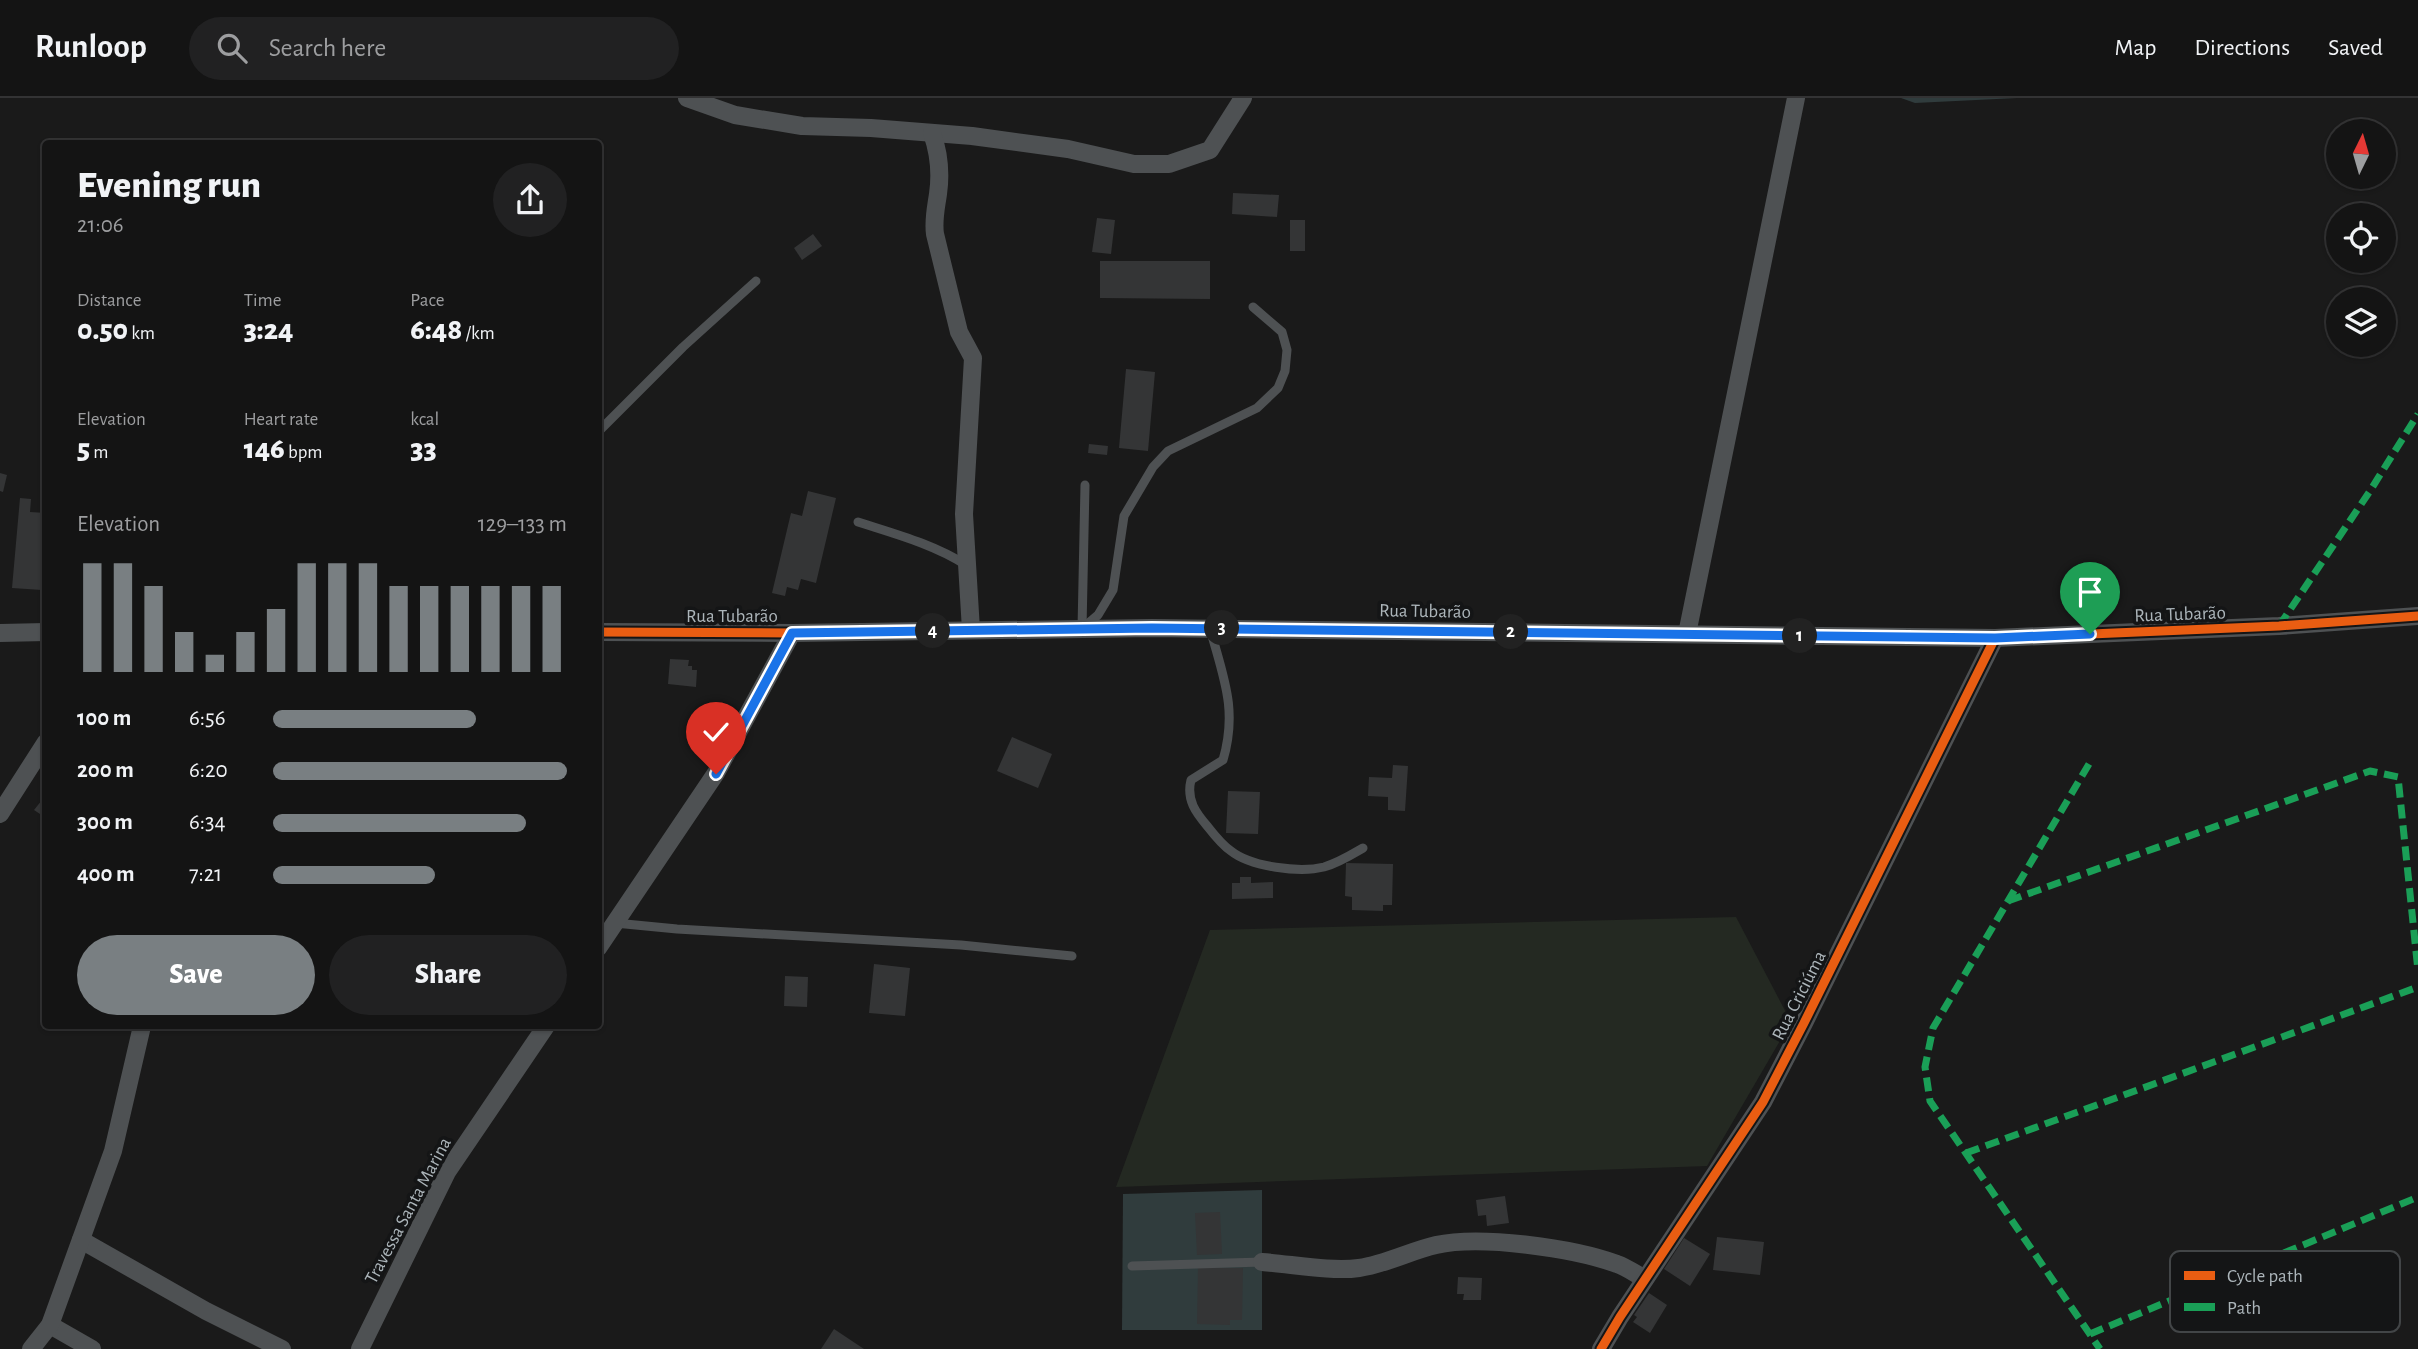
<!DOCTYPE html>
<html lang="en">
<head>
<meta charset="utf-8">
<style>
	:root { --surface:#141414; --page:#212122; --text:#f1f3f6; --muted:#9d9ea0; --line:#333334; --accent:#797f82 }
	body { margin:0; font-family:"Alegreya Sans",sans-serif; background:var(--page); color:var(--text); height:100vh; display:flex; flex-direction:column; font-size:26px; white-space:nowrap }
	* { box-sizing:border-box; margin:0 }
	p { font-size:23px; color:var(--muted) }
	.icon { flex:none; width:38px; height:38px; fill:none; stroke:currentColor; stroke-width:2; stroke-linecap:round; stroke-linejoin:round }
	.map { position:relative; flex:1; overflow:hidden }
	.details { position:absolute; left:42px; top:42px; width:560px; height:889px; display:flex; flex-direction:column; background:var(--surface); border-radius:7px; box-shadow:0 2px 5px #0004,0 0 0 2px var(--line) }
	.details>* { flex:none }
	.needle { width:46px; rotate:5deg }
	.tools { position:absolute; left:2326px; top:21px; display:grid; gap:14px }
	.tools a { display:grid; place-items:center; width:70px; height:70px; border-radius:50%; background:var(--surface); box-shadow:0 2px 5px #0004,0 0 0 2px var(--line); font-size:35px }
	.pin { position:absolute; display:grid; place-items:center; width:60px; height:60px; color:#fff; margin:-72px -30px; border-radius:50% 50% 50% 0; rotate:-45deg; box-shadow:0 0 7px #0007 }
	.pin .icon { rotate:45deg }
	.km { position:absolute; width:35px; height:35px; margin:-18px; border-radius:50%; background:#222; color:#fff; font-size:19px; line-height:35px; text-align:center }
	.round { display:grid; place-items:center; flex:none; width:74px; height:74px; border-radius:37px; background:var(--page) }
	.head { display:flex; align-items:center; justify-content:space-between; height:119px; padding:0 35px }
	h1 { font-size:38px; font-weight:800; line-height:52px }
	.figures { display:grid; grid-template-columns:repeat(3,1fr); gap:10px; height:119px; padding:7px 35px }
	.figures div { display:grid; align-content:center }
	.figures b { font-size:30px; font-weight:800 }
	.figures small { font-size:19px; font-weight:400 }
	.figures p { font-size:19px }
	.chart { height:196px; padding:14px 35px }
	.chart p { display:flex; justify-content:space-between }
	.chart svg { width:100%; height:126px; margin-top:7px; stroke:var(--accent); stroke-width:6 }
	.cta { display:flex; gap:14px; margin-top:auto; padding:14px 35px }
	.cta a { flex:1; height:80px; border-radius:42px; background:var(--accent); color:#fff; font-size:28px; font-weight:800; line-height:80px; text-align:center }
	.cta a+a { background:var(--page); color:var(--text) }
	ul { padding:0 35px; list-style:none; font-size:23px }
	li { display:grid; grid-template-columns:112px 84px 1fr; align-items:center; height:52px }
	li i { height:18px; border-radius:9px; background:var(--accent) }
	header { display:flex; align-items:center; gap:42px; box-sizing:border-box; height:98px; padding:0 35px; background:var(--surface); border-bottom:2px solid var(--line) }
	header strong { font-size:33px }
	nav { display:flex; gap:38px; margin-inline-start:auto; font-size:24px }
	.search { width:490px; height:63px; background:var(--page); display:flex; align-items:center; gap:18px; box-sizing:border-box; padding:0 24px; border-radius:38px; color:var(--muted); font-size:26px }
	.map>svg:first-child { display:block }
</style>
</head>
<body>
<header>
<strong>Runloop</strong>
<div class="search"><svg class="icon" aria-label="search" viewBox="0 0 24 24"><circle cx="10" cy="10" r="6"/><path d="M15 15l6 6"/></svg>Search here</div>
<nav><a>Map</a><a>Directions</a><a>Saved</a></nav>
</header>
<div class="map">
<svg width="2418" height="1251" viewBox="0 0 2418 1251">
	<rect width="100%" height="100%" fill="#1a1a1a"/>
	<path fill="#242922" d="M1736 819 1791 924 1707 1068 1116 1089 1210 832Z"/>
	<g fill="#303c3d">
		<path d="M1901 0H2017L1915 5Z"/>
		<path d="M1262 1092V1232H1122L1123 1096Z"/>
	</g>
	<g fill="#343536">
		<path d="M1233 95 1279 97 1277 119 1232 116Z"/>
		<path d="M1097 120 1115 122 1111 156 1092 154Z"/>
		<rect x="1290" y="122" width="15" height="31"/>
		<path d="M813 136 822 148 802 162 794 150Z"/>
		<path d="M1100 163H1210V201L1100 200Z"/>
		<path d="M1126 271 1155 274 1148 353 1119 350Z"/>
		<path d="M1089 346 1108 348 1107 357 1088 355Z"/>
		<path d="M0 375 7 377 3 394 0 393Z"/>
		<path d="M808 393 836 400 816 485 801 481 798 492 787 489 785 498 772 495 791 415 802 418Z"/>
		<path d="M20 400 31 401 30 414 46 415 42 492 12 490Z"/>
		<path d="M670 561 689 562 688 568H692V572H697L696 589 668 586Z"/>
		<path d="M1012 639 1052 656 1038 690 997 673Z"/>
		<path d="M1393 667 1408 668 1405 713 1388 712V699L1368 698 1369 679 1392 680Z"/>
		<path d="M1228 693 1260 694 1258 736 1226 735Z"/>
		<path d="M46 697V720L34 712Z"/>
		<path d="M1346 765 1393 766 1392 807H1383V813L1352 812V799L1345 798Z"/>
		<path d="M1240 779H1251V785L1273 784V800L1232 801V785H1240Z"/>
		<path d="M874 866 910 870 905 918 869 915Z"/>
		<path d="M785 878 808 879 807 909 784 908Z"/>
		<path d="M1505 1098 1509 1125 1487 1128 1486 1117 1478 1118 1476 1102Z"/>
		<path d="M1220 1114 1222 1156 1197 1157 1195 1115Z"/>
		<path d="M1717 1139 1764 1144 1760 1177 1713 1172Z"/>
		<path d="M1684 1140 1710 1156 1690 1188 1664 1171Z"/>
		<path d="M1198 1170H1243L1242 1222H1230V1227L1197 1226Z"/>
		<path d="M1458 1179 1482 1180 1481 1202H1463L1464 1196H1457Z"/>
		<path d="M1649 1195 1667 1207 1650 1235 1633 1224 1637 1219 1634 1217Z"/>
		<path d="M834 1231 864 1251H821Z"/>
	</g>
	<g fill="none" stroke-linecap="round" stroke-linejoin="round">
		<g stroke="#4e5153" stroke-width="9">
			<path d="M598 334 683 249 756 183"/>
			<path d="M858 424C895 436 933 446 966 467"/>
			<path d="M1084 529 1098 517 1113 492 1124 418 1153 369 1168 353 1257 310 1278 290 1285 273 1287 252 1282 234 1253 209"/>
			<path d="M1210 530C1223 579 1238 611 1223 662L1191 682C1186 702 1196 715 1208 729 1215 738 1222 747 1231 753 1251 769 1300 775 1324 769 1338 765 1351 757 1363 750"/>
			<path d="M1082 531 1085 387"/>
			<path d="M615 825 677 831 961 847 1072 858"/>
			<path d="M1132 1168 1262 1164"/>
		</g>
		<g stroke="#4e5153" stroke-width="18">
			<path d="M687 0 735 17 802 28 871 30 972 38 1068 51 1134 66H1169L1210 52 1243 0"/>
			<path d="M932 35C939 55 941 75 938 96 936 110 933 122 935 136L959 234 973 260 964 416 971 532"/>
			<path d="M598 534 792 535 1152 530 1995 540 2279 528 2418 518"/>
			<path d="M0 535 46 534"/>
			<path d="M1687 536 1796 0"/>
			<path d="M0 716 46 644"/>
			<path d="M598 850 716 675 792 535"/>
			<path d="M81 1142 206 1213 282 1251"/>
			<path d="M1262 1164C1291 1166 1331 1174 1359 1170 1386 1166 1410 1153 1436 1147 1481 1137 1573 1150 1617 1166 1626 1169 1636 1176 1645 1181"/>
			<path d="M50 1227 92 1251"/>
			<path d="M31 1251 50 1227 113 1053 142 928"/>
			<path d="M360 1251 447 1074 546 928"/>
			<path d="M1601 1251 1620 1219 1763 1004 1804 925 1995 540"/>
		</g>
		<g stroke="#1a9f57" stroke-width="7" stroke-dasharray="14 7" stroke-linecap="butt">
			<path d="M2279 528 2370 393 2418 316"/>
			<path d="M2089 666 1933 930 1925 969 1930 1003 2100 1251"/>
			<path d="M2008 803 2370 673 2398 679 2418 873"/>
			<path d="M1966 1055 2418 889"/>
			<path d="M2090 1236 2418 1099"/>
		</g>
		<defs>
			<g id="cycleway">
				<path d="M598 534 792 535 1152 530 1995 540 2279 528 2418 518"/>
				<path d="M1601 1251 1620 1219 1763 1004 1804 925 1995 540"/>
			</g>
		</defs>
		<use href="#cycleway" stroke="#141516" stroke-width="13"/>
		<use href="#cycleway" stroke="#e95d12" stroke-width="9"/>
	</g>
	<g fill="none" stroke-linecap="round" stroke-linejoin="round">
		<defs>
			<path id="route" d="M716 676 792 535 1152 530 1995 540 2090 536"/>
		</defs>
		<use href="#route" stroke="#fff" stroke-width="14"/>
		<use href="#route" stroke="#1a73e8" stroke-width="9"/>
	</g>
	<g text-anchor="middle" stroke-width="7" stroke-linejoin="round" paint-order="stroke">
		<g font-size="19" fill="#acb5ba" stroke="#141516">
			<text transform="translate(1425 512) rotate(1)" y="7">Rua Tubarão</text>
			<text transform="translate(2180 515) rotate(-2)" y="7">Rua Tubarão</text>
			<text x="732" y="524">Rua Tubarão</text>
			<text transform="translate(1798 897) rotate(-63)" y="7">Rua Criciúma</text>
			<text transform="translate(407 1112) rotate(-62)" y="7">Travessa Santa Marina</text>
		</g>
	</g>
	<rect x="2170" y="1153" width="230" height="81" rx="10" fill="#141516" stroke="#424547" stroke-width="2"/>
	<rect x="2184" y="1173" width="31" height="9" fill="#e95d12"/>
	<rect x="2184" y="1205" width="31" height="8" fill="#1a9f57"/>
	<g font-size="19" fill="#acb5ba">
		<text x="2227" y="1184">Cycle path</text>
		<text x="2227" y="1216">Path</text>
	</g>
</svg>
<div class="tools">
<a><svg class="needle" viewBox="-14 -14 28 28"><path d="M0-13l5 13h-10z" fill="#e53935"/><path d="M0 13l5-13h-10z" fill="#9d9ea0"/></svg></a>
<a><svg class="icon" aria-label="locate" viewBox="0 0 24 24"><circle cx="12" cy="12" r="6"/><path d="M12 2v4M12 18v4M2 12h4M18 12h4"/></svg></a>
<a><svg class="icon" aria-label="layers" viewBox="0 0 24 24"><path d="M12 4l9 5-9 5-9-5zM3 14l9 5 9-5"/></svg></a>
</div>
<div class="pin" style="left:2090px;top:536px;background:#1e9e55"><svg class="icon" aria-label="arrive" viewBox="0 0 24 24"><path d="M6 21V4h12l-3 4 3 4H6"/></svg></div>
<div class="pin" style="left:716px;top:676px;background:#d93025"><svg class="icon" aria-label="check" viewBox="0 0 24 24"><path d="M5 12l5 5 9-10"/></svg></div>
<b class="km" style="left:1800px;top:538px">1</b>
<b class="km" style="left:1511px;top:534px">2</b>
<b class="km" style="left:1222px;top:530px">3</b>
<b class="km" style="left:933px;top:533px">4</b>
<section class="details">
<div class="head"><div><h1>Evening run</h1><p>21:06</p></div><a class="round"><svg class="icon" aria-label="share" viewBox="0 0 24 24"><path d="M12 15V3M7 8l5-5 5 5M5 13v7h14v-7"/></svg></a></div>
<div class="figures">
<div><p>Distance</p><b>0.50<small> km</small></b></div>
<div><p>Time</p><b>3:24</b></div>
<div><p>Pace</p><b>6:48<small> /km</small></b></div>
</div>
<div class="figures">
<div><p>Elevation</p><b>5<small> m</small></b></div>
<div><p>Heart rate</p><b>146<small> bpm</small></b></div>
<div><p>kcal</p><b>33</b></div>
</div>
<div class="chart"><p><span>Elevation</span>129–133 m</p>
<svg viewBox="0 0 160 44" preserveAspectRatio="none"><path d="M5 44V6M15 44V6M25 44V14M35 44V30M45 44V38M55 44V30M65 44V22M75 44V6M85 44V6M95 44V6M105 44V14M115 44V14M125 44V14M135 44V14M145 44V14M155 44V14"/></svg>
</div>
<ul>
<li><b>100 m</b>6:56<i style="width:69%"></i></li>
<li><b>200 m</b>6:20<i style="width:100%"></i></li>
<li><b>300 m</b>6:34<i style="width:86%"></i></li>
<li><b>400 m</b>7:21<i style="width:55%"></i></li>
</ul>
<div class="cta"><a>Save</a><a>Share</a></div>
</section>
</div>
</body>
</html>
